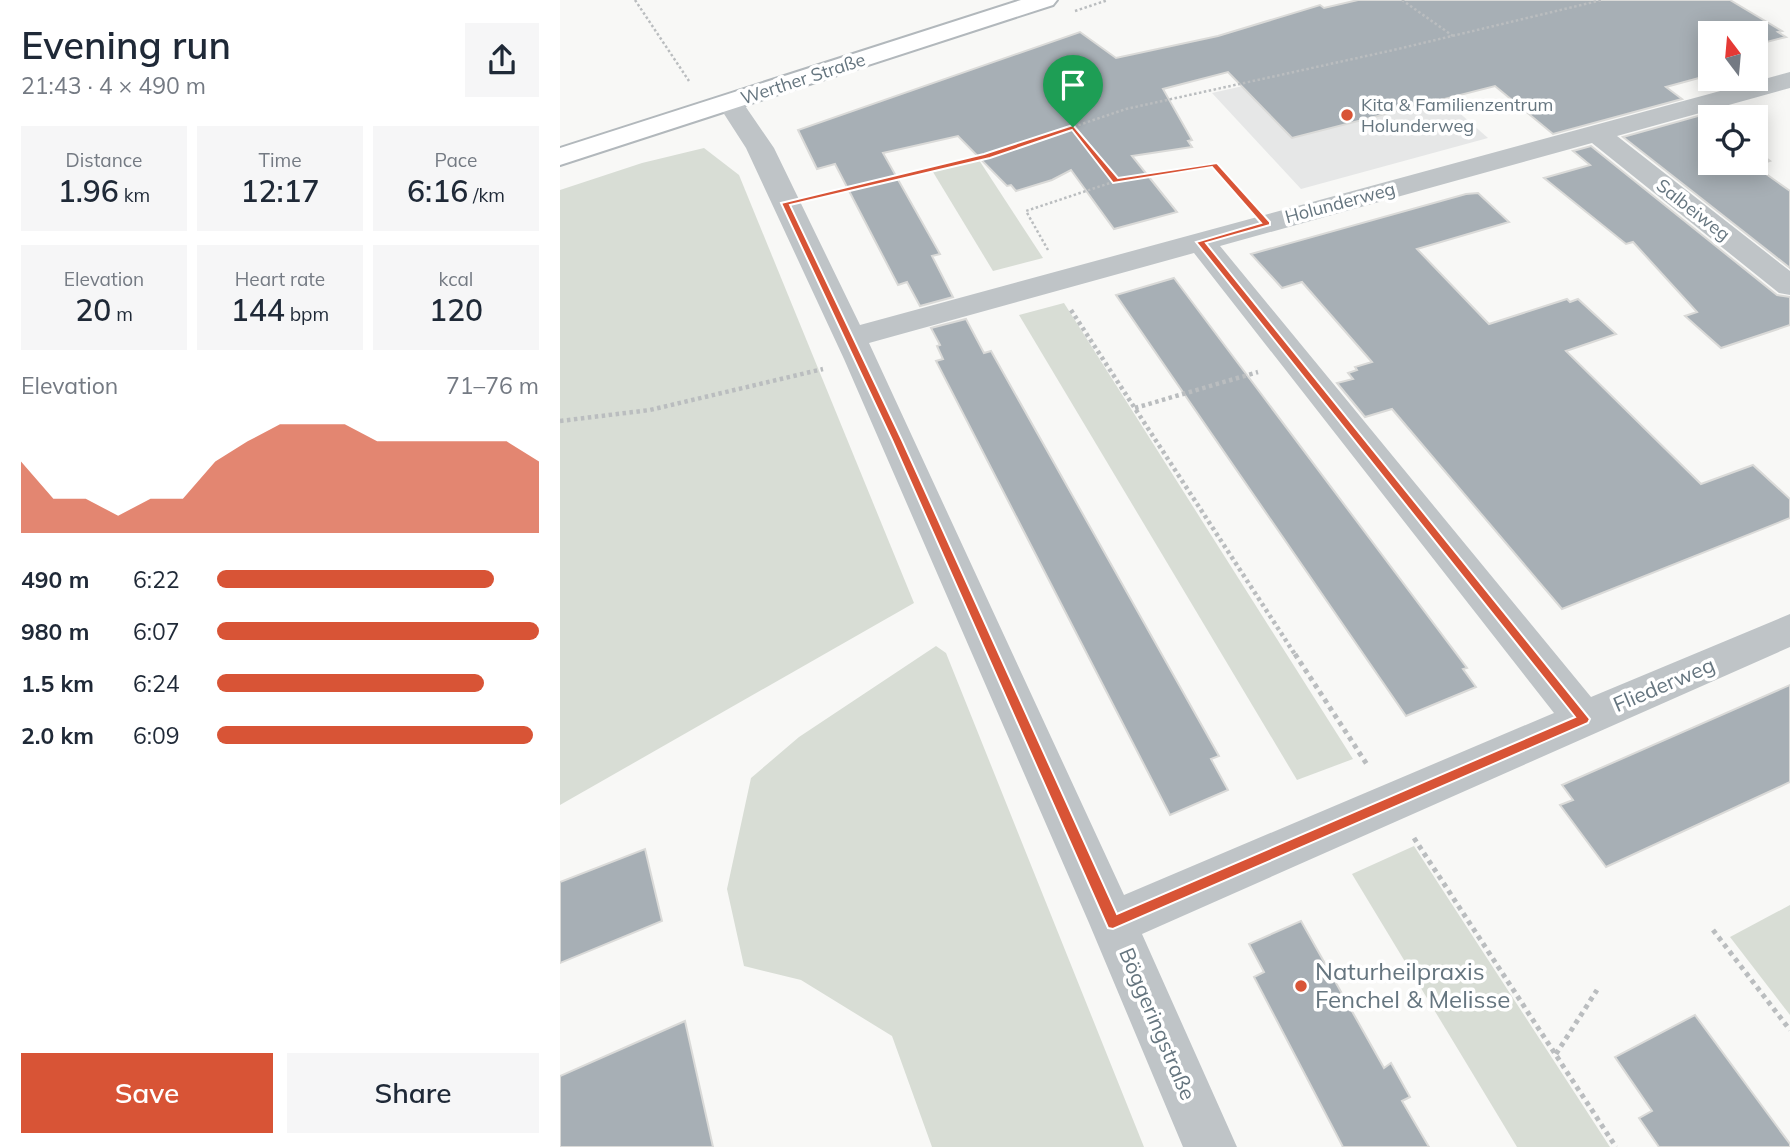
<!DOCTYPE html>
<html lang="en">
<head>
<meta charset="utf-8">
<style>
	:root { --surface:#fff; --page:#f6f6f7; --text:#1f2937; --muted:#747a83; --accent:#d85436 }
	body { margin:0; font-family:Mulish,sans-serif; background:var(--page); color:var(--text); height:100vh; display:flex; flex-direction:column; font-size:26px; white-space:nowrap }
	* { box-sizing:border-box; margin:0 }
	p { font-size:23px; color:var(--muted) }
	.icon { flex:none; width:38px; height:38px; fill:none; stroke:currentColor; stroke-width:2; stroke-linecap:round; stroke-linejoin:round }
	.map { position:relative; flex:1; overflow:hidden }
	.panel { display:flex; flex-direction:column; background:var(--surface); width:560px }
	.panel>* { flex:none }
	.needle { width:46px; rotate:344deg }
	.tools { position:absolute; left:1138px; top:21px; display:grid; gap:14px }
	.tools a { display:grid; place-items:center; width:70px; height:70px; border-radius:0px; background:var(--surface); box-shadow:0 4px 18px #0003; font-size:35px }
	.pin { position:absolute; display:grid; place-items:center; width:60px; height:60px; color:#fff; margin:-72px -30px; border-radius:50% 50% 50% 0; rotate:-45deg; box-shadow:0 0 7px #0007 }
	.pin .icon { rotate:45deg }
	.round { display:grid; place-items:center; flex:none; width:74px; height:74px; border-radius:0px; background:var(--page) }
	.head { display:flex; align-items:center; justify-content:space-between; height:119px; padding:0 21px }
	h1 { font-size:38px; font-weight:600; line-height:52px }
	.metrics { display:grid; grid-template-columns:repeat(3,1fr); gap:10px; height:119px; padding:7px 21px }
	.metrics div { display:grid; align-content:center; border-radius:0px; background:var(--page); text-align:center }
	.metrics b { font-size:30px; font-weight:600 }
	.metrics small { font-size:19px; font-weight:400 }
	.metrics p { font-size:19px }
	.chart { height:196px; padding:14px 21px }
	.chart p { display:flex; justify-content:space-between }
	.chart svg { width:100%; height:126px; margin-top:7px; fill:var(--accent); opacity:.7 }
	.button { display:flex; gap:14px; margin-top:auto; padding:14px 21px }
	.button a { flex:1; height:80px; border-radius:0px; background:var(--accent); color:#fff; font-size:28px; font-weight:600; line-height:80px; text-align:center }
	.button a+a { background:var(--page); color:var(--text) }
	ul { padding:0 21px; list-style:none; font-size:23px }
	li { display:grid; grid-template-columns:112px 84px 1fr; align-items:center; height:52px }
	li i { height:18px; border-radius:9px; background:var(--accent) }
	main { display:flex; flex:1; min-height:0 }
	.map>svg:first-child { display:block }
</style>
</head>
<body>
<main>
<section class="panel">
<div class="head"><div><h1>Evening run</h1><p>21:43 · 4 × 490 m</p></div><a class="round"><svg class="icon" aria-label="share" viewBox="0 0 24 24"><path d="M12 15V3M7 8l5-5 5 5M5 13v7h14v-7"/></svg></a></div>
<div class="metrics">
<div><p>Distance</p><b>1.96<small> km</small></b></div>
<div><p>Time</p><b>12:17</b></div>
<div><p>Pace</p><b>6:16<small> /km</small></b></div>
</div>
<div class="metrics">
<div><p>Elevation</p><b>20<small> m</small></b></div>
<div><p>Heart rate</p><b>144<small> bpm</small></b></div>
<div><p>kcal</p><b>120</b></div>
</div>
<div class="chart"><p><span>Elevation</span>71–76 m</p>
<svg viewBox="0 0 160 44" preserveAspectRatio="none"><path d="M0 44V19L10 32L20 32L30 38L40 32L50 32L60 19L70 12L80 6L90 6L100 6L110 12L120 12L130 12L140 12L150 12L160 19V44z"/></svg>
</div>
<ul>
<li><b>490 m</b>6:22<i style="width:86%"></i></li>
<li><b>980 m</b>6:07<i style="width:100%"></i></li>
<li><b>1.5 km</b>6:24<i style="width:83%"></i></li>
<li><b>2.0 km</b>6:09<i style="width:98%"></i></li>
</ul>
<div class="button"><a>Save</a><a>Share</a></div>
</section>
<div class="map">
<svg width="1230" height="1147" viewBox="0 0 1230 1147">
	<rect width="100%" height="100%" fill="#f8f8f6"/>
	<path fill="#e6e7e7" d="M831 53 928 138 741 189 652 93Z"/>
	<g fill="#d8ddd5">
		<path d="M144 148 179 175 354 603 0 805V190L82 163Z"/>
		<path d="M419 160 483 258 433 271 373 172Z"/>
		<path d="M504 303 793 759 737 780 459 315Z"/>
		<path d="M376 646 386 653 584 1147H372L332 1036 241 980 184 966 167 889 191 778 239 737Z"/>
		<path d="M854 846 1050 1147H957L792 874Z"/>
		<path d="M1230 905V1015L1170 937Z"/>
	</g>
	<g fill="#a7afb5" stroke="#dadad8" stroke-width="2">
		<path d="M798 0H1170L1222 31 1218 32 1226 37 1195 45V33H1150V75L1106 87 1122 99 993 134 935 86 732 138 668 72 603 89 632 140 628 141 632 147 572 156 617 212 554 229 511 170 492 180 456 191 451 185 447 186 398 136 323 153 380 254 372 256 393 297 360 306 347 282 338 285 275 164 257 169 238 130 520 32 556 58 658 36 760 5 764 8Z"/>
		<path d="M1145 114 1150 118V163H1195V150L1210 161 1195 166 1230 191V268L1063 137Z"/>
		<path d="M1031 146 1217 295 1230 297V325L1161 348 1125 316 1137 312 1073 242 1066 244 984 178 1030 165 1013 151Z"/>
		<path d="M918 193 949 222 857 249 929 324 1007 299 1010 302 1018 299 1056 334 1006 351 1141 484 1193 465 1230 499V518L1002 609 832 409 805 417 777 383 793 379 788 373 797 370 795 367 812 362 742 282 722 288 691 254 906 194Z"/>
		<path d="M614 278 907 668 903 669 916 687 846 716 556 295Z"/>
		<path d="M406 319 424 353 431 351 641 724 659 756 651 759 668 790 610 815 376 361 383 359 377 346 380 345 371 328Z"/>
		<path d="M1230 685V782L1046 867 1000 805 1013 800 1002 785Z"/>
		<path d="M85 849 102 921 0 963V882Z"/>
		<path d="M741 921 824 1068 831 1063 850 1097 842 1101 869 1147H783L694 977 704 972 689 944Z"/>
		<path d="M1135 1015 1230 1144V1147H1099L1079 1118 1092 1111 1055 1057Z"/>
		<path d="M125 1021 153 1147H0V1076Z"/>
	</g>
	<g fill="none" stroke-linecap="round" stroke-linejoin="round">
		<defs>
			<path id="secondary" d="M461 0H497L493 5 0 165V148Z"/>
		</defs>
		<use href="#secondary" stroke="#b2b8bc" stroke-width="4"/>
		<g stroke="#babdbf" stroke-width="2.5" stroke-dasharray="2.5 2.5" stroke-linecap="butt">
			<path d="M75 0 129 81"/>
			<path d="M842 0 893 36"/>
			<path d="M515 11 548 0"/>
			<path d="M513 127 556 181 654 164 683 197"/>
			<path d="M263 195 427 156 566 109 838 49 1042 0"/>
			<path d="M488 250 466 211 556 181"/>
		</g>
		<g stroke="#babdbf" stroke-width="4.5" stroke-dasharray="3.5 3.5" stroke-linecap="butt">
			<path d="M511 310 736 656"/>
			<path d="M575 408 698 372"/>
			<path d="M0 421 90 410 263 369"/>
		</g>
		<g stroke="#babdbf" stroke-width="5" stroke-dasharray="4.5 4.5" stroke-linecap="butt">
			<path d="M735 654 808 766"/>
			<path d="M854 838 1056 1147"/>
			<path d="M1153 930 1230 1030"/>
			<path d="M996 1054 1037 990"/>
		</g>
		<path fill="#bfc4c7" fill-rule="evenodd" d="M1230 72V88L1057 136 1230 271V295L1219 293 1032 143 660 246 1031 697 1230 614V647L582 934 677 1147H623L529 923 284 359 186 148 157 103 161 97 170 95 179 97 214 148 300 325ZM634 253 994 713 564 895 309 343Z"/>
		<use href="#secondary" fill="#fff" fill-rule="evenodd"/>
	</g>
	<path fill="#d85436" stroke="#fff" stroke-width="2" fill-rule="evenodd" d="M513 125 558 178 657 163 710 222V225L646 243 1030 719 1028 723 553 929 548 928 332 440 221 203 424 154ZM512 130 553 183 652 167 701 223 636 242 1015 717 557 914 342 440 230 205 430 158Z"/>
	<g fill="#d85436" stroke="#fff" stroke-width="2.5">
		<circle cx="787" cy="115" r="7"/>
		<circle cx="741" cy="986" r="7"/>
	</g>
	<g text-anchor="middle" stroke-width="7" stroke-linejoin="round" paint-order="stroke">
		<g font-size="18" fill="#65757f" stroke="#fff">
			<text transform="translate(243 79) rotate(-18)" y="6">Werther Straße</text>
			<text transform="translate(780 203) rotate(-15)" y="6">Holunderweg</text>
			<text transform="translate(1133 210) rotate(38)" y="6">Salbeiweg</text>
		</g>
		<g font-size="18" fill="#65757f" stroke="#fff" text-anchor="start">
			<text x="801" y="111">Kita &amp; Familienzentrum<tspan x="801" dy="21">Holunderweg</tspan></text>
		</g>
		<g font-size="21" fill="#65757f" stroke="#fff">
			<text transform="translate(1104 685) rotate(-23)" y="7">Fliederweg</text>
			<text transform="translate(597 1024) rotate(67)" y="7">Böggeringstraße</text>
		</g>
		<g font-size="24" fill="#65757f" stroke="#fff" text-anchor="start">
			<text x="755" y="980">Naturheilpraxis<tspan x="755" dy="28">Fenchel &amp; Melisse</tspan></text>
		</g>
	</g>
</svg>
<div class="tools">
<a><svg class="needle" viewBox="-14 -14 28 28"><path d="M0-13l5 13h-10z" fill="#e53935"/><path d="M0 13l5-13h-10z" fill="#747a83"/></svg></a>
<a><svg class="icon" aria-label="locate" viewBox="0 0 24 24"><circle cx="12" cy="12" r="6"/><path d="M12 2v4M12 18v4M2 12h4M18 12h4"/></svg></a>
</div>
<div class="pin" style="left:513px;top:127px;background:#1e9e55"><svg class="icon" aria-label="arrive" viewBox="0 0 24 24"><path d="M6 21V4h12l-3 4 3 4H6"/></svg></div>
</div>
</main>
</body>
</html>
